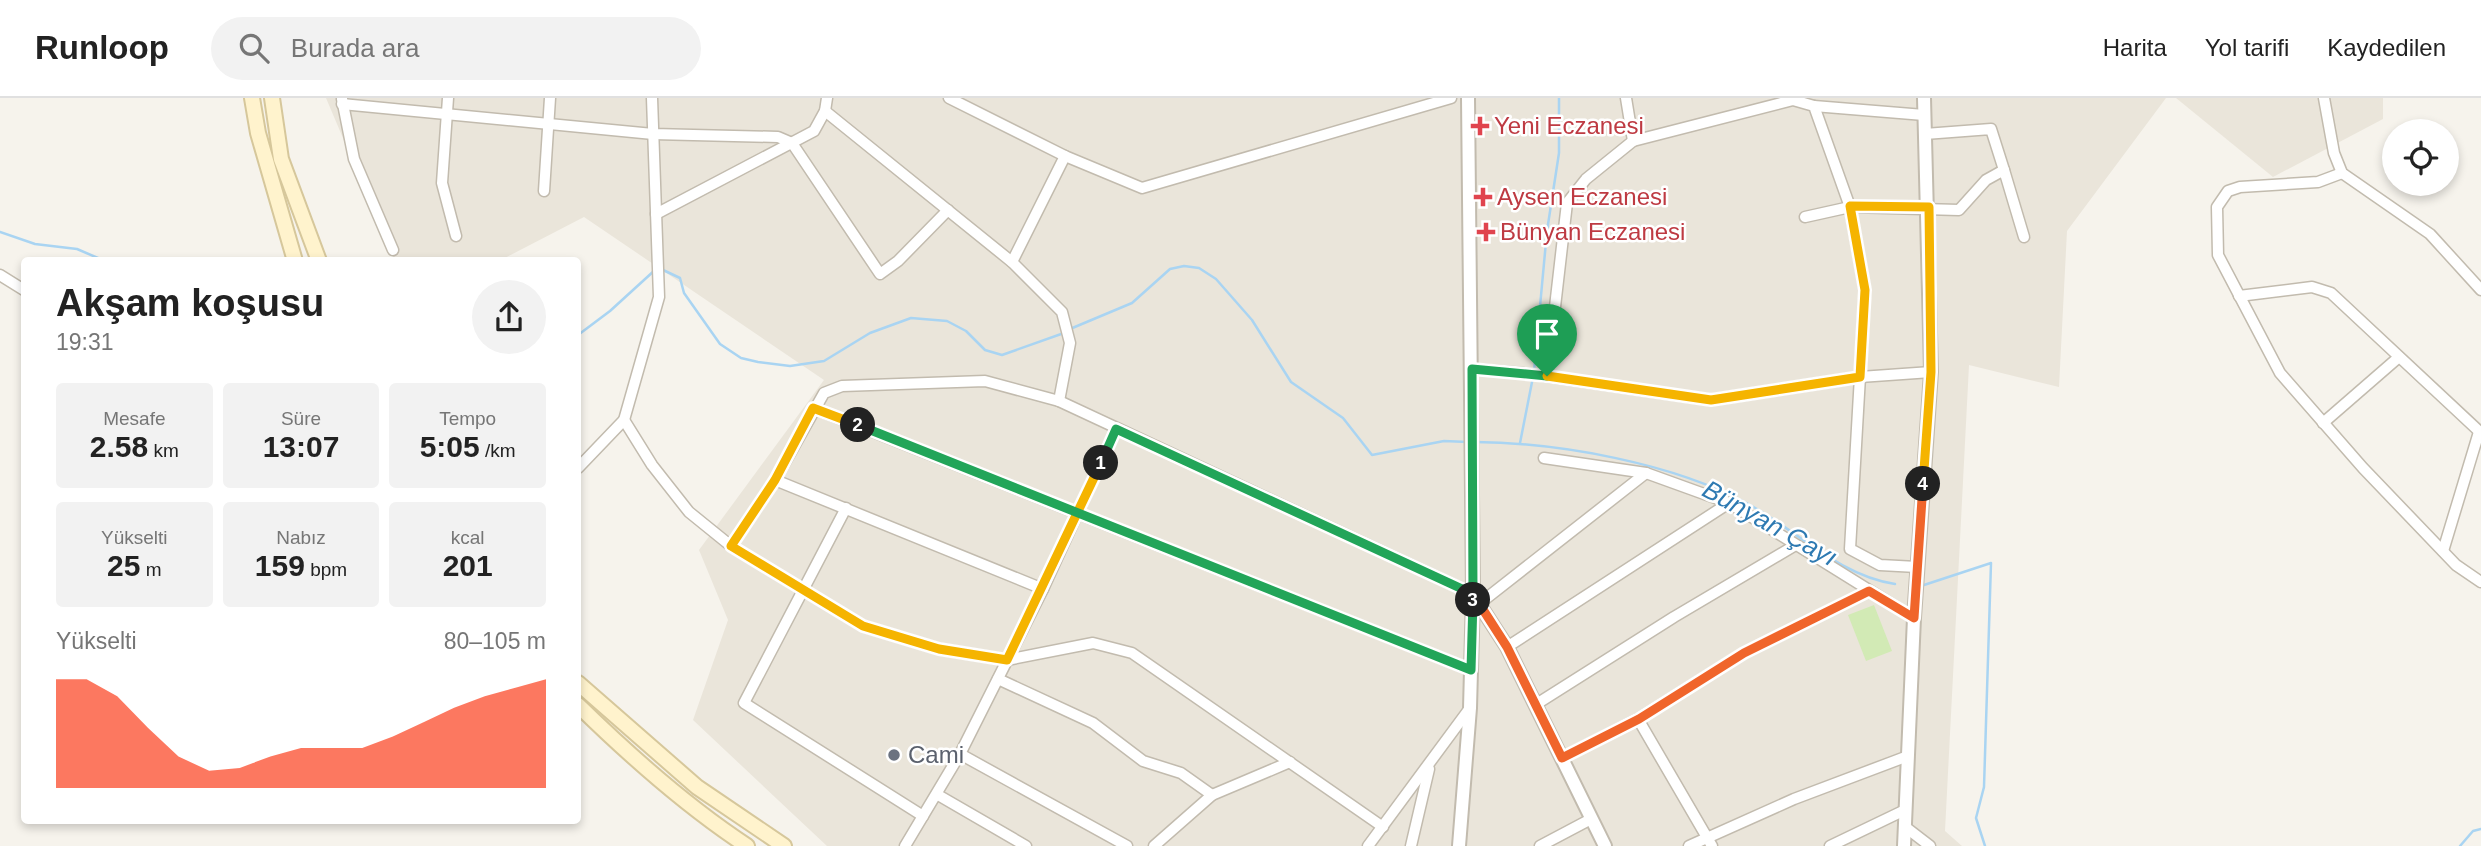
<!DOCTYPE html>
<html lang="tr">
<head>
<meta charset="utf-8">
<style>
	:root { --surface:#fff; --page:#f2f2f2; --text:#222; --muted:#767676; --line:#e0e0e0; --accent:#fc3f1d }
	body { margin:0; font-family:Arial,sans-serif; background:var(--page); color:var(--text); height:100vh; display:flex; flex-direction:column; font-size:26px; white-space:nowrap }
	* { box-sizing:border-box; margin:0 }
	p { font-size:23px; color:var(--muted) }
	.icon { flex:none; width:38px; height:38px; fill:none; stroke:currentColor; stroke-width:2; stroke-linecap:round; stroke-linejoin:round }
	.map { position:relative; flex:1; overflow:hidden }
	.sheet { position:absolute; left:21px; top:159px; width:560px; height:567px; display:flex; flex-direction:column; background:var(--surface); border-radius:7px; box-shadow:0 4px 10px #0003 }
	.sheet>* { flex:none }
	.fabs { position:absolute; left:2382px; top:21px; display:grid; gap:14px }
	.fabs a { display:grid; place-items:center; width:77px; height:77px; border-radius:50%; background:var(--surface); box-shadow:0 4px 10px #0003; font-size:35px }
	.pin { position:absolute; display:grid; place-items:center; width:60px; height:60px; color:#fff; margin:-72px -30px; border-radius:50% 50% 50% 0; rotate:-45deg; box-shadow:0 0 7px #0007 }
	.pin .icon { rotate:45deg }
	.km { position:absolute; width:35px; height:35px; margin:-18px; border-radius:50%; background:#222; color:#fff; font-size:19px; line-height:35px; text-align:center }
	.round { display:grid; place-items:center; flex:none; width:74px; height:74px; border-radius:37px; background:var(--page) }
	.head { display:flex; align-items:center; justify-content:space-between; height:119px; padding:0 35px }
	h1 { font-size:38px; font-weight:700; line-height:52px }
	.metrics { display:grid; grid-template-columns:repeat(3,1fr); gap:10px; height:119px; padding:7px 35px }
	.metrics div { display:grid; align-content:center; border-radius:7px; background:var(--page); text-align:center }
	.metrics b { font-size:30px; font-weight:700 }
	.metrics small { font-size:19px; font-weight:400 }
	.metrics p { font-size:19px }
	.chart { height:196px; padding:14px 35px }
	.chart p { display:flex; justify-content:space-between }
	.chart svg { width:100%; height:126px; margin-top:7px; fill:var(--accent); opacity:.7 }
	header { display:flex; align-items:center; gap:42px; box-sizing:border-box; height:98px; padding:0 35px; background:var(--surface); border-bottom:2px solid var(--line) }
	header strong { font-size:33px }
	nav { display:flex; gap:38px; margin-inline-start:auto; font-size:24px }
	.search { width:490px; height:63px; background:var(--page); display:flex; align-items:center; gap:18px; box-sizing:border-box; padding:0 24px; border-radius:38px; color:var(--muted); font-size:26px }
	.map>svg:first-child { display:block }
</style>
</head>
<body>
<header>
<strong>Runloop</strong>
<div class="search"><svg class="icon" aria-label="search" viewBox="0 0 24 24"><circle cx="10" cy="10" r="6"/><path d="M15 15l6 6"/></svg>Burada ara</div>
<nav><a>Harita</a><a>Yol tarifi</a><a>Kaydedilen</a></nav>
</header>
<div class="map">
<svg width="2481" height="748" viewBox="0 0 2481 748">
	<rect width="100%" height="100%" fill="#f6f3ec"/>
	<g fill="#eae5da">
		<path d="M326 0H2166L2067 133 2059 289 1969 267 1945 733 1962 748H827L693 622 728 522 699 452 824 282 584 119 499 163H395Z"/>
		<path d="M2176 0H2383V21L2273 79Z"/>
	</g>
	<path fill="#d2eab5" d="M1874 507 1892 553 1866 563 1848 517Z"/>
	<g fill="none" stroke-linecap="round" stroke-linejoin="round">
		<g stroke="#a9d4f2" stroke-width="2.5">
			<path d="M0 134 35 146 77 151 105 163"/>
			<path d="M661 171 680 180 684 195 720 246 741 260 758 264 790 268 824 263 870 235 911 220 947 223 966 233 985 252 1002 257 1064 235"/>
			<path d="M1070 231 1132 205 1170 171 1184 168 1199 170 1216 181 1252 222 1291 284 1343 320 1372 357 1444 343 1468 344"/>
			<path d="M578 237 610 213 655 172"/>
			<path d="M1534 273 1547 133 1559 55V0"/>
			<path d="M1475 344C1560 345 1674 365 1750 407 1797 433 1840 478 1895 486"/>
			<path d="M1520 345 1533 279"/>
			<path d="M1924 487 1991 465 1984 689 1976 720 1985 748"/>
			<path d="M2460 748 2473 733 2481 731"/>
		</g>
		<defs>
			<g id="minor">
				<path d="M448 0 442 85 456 138"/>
				<path d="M949 0 1065 58 1142 90 1451 0"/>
				<path d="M1626 0 1633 43 1793 2 1814 8 1850 109 1865 192 1850 451 1880 467 1917 469"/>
				<path d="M2324 0 2334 55 2342 75 2430 136 2481 192"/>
				<path d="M342 1 354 61 393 152"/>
				<path d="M342 6 653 36 778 39 792 45 880 176 898 163 948 112"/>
				<path d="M1814 8 1924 17"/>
				<path d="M825 13 1012 164 1062 214 1070 245 1059 303"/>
				<path d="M1925 36 1991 31 2004 72"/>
				<path d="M2342 75 2318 84 2240 89 2228 93 2217 109 2218 157 2280 275 2363 370 2456 467 2481 484"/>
				<path d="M544 93 550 0"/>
				<path d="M656 116 814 33 825 13 827 0"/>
				<path d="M1805 119 1850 109 1959 112 1986 82 2004 72 2024 139"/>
				<path d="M1012 164 1065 58"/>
				<path d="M0 177 24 192"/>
				<path d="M2239 198 2312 189 2331 195 2481 335"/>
				<path d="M1472 271 1522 275 1711 302 1860 279 1931 274"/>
				<path d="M1547 278 1567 105 1586 81 1633 43"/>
				<path d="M813 310 1471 572"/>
				<path d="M624 322 652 367 689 414 731 448 863 528 939 551 1007 562 1093 545 1132 555 1383 729"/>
				<path d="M2323 325 2399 259"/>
				<path d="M1544 360 1646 375 1729 405 1914 520"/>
				<path d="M578 370 624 322 659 199 652 0"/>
				<path d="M775 382 1043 491"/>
				<path d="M846 410 744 605 923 718"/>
				<path d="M731 448 775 382 824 295 842 288 985 283 1059 303 1473 496"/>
				<path d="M2443 453 2479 334"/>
				<path d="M1479 506 1646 375"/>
				<path d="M1507 549 1729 405"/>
				<path d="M998 581 1093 625 1143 663 1181 675 1212 697"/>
				<path d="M1535 607 1674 519 1794 448"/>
				<path d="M1638 621 1712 748"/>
				<path d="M960 656 1127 748"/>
				<path d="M1562 660 1638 621 1744 555 1869 493"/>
				<path d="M938 697 1026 748"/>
				<path d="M1904 728 1930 748"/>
				<path d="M905 748 960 656 1043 491 1116 331"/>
				<path d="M1154 748 1212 697 1290 664"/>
				<path d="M1368 748 1470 610"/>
				<path d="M1411 748 1429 671"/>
				<path d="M1540 748 1591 721"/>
				<path d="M1689 748 1794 701 1908 658"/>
				<path d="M1830 748 1905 712"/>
			</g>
			<g id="tertiary">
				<path d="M1474 498 1507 549 1605 748"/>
				<path d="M1459 748 1470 610 1473 496 1468 0"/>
				<path d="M1904 748 1914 520 1931 274 1924 0"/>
			</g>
			<g id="secondary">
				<path d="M252 0 258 35 295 163"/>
				<path d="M272 0 281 61 319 163"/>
				<path d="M578 585 697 689 784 748"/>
				<path d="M578 607C630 658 686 708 747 748"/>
			</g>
		</defs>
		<use href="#minor" stroke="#c2bbae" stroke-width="13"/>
		<use href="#tertiary" stroke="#c2bbae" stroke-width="16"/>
		<use href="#secondary" stroke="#d6c79b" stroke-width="18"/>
		<use href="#minor" stroke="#fff" stroke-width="10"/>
		<use href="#tertiary" stroke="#fff" stroke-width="12"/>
		<use href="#secondary" stroke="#fff3cd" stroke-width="14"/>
	</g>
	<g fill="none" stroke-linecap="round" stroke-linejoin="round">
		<defs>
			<path id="split-1" d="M1101 365 1116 331 1473 496 1472 271 1547 278"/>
			<path id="split-2" d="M858 327 813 310 775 382 731 448 863 528 939 551 1007 562 1101 365"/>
			<path id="split-3" d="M858 327 1471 572 1473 502"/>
			<path id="split-4" d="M1473 502V496L1507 549 1562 660 1639 621 1744 555 1869 493 1914 520 1923 386"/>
			<path id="split-5" d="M1547 278 1711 302 1860 279 1865 192 1850 108 1929 109 1931 274 1923 386"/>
		</defs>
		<use href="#split-1" stroke="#fff" stroke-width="14"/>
		<use href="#split-2" stroke="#fff" stroke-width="14"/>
		<use href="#split-3" stroke="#fff" stroke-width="14"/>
		<use href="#split-4" stroke="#fff" stroke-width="14"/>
		<use href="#split-5" stroke="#fff" stroke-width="14"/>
		<use href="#split-1" stroke="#22a559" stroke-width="9"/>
		<use href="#split-2" stroke="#f5b400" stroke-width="9"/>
		<use href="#split-3" stroke="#22a559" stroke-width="9"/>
		<use href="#split-4" stroke="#f0652b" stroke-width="9"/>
		<use href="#split-5" stroke="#f5b400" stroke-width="9"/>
	</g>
	<g fill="#e0444e" stroke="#fff" stroke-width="2.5">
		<path d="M1476.5 17.5h7v7h7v7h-7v7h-7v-7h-7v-7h7z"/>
		<path d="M1479.5 88.5h7v7h7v7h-7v7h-7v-7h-7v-7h7z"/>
		<path d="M1482.5 123.5h7v7h7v7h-7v7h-7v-7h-7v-7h7z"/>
	</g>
	<circle fill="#6b7280" stroke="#fff" stroke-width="2.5" cx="894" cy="657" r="7"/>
	<g text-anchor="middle" stroke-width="5" stroke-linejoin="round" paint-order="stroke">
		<g font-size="24" fill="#be3a42" stroke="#fff" text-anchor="start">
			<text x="1494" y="36">Yeni Eczanesi</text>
			<text x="1497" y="107">Aysen Eczanesi</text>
			<text x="1500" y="142">Bünyan Eczanesi</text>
		</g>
		<g font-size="24" fill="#5b616d" stroke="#fff" text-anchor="start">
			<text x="908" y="665">Cami</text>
		</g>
		<g font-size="26" font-style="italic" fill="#2e7ab2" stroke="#fff">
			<text transform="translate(1770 425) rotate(29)" y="9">Bünyan Çayı</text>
		</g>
	</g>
</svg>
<div class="fabs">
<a><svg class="icon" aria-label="locate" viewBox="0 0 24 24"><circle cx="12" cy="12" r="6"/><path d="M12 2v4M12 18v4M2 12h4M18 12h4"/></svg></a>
</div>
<div class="pin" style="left:1547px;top:278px;background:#1e9e55"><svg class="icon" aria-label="arrive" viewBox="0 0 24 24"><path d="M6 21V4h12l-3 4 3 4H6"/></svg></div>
<b class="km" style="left:1101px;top:365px">1</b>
<b class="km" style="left:858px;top:327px">2</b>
<b class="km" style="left:1473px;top:502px">3</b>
<b class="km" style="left:1923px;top:386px">4</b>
<section class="sheet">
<div class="head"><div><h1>Akşam koşusu</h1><p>19:31</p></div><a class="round"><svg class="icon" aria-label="share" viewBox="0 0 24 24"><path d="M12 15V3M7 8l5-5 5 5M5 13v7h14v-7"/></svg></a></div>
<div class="metrics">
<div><p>Mesafe</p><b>2.58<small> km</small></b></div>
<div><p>Süre</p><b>13:07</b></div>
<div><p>Tempo</p><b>5:05<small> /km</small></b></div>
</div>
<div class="metrics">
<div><p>Yükselti</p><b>25<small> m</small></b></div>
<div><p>Nabız</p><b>159<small> bpm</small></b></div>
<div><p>kcal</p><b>201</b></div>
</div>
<div class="chart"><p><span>Yükselti</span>80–105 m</p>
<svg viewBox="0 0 160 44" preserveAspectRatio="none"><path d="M0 44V6L10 6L20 12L30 23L40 33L50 38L60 37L70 33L80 30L90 30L100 30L110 26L120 21L130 16L140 12L150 9L160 6V44z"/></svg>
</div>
</section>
</div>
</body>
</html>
